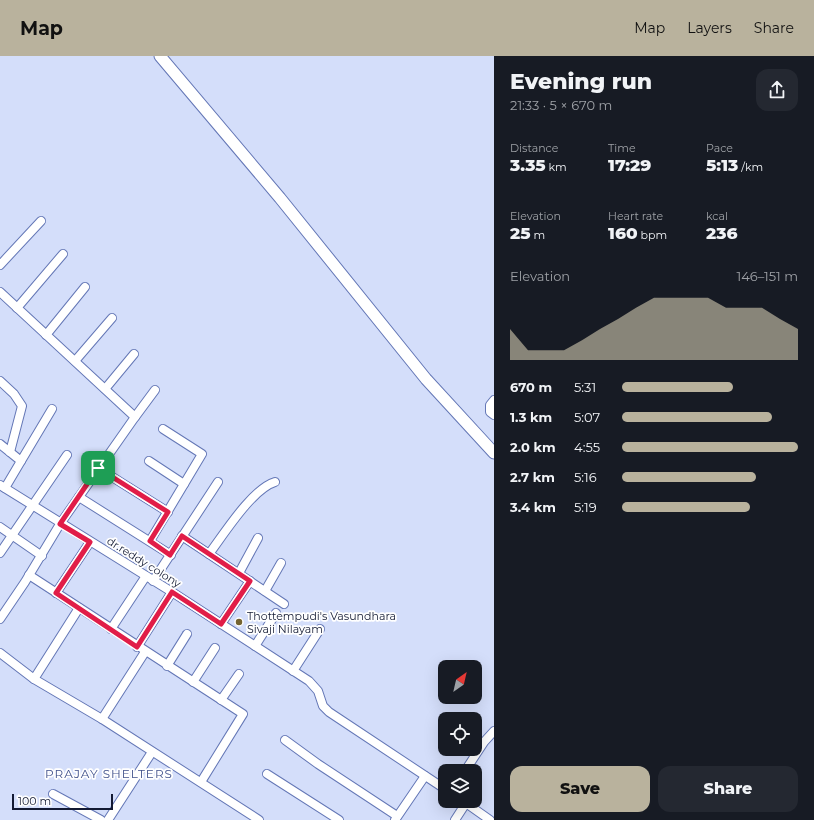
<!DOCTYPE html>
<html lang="en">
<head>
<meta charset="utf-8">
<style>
	:root { --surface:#171b24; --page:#242831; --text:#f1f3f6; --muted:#9ea1a6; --accent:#b9b29d }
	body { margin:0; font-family:Montserrat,sans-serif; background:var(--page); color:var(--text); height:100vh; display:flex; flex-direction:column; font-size:15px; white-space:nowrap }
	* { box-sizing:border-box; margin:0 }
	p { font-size:13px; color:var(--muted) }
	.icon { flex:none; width:22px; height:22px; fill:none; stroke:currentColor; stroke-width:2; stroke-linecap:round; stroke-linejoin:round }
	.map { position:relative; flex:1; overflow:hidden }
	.panel { display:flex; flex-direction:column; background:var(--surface); width:320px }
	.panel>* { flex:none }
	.needle { width:26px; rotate:34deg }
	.fabs { position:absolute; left:438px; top:604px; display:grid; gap:8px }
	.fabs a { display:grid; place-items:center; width:44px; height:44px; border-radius:8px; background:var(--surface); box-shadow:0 4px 16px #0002; font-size:20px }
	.scale { position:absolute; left:12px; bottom:10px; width:101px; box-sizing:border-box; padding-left:4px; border:2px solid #131a33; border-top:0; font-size:11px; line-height:14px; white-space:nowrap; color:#131a33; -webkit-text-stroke:3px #fff; paint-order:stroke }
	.pin { position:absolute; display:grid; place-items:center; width:34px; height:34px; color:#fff; margin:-17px; border-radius:8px; box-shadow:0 2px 6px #0006 }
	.round { display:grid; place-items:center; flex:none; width:42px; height:42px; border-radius:12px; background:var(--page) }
	.summary { display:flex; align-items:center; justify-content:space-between; height:68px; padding:0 16px }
	h1 { font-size:22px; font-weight:800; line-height:30px }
	.metrics { display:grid; grid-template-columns:repeat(3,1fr); gap:6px; height:68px; padding:4px 16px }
	.metrics div { display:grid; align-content:center }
	.metrics b { font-size:17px; font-weight:800 }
	.metrics small { font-size:11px; font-weight:400 }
	.metrics p { font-size:11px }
	.chart { height:112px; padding:8px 16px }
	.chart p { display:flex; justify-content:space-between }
	.chart svg { width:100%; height:72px; margin-top:4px; fill:var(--accent); opacity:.7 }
	.action { display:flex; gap:8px; margin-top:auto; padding:8px 16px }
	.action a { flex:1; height:46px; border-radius:12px; background:var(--accent); color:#111; font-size:16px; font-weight:800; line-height:46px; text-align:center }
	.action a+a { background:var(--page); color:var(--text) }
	ul { padding:0 16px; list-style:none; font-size:13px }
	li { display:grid; grid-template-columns:64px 48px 1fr; align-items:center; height:30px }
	li i { height:10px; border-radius:5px; background:var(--accent) }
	header { display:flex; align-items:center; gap:24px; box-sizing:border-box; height:56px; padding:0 20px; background:var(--accent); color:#111 }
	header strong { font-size:19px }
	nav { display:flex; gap:22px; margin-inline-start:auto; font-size:14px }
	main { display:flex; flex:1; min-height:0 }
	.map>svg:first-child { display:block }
</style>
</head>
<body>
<header>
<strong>Map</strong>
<nav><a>Map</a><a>Layers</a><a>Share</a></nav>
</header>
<main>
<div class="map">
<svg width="494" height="764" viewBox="0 0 494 764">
	<rect width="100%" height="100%" fill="#d4defa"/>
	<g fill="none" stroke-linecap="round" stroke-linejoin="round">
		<defs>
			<g id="street">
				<path d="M0 209 41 165"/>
				<path d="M0 236 135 361 60 468 25 526 0 563"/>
				<path d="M17 252 63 198"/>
				<path d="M46 279 85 231"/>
				<path d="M75 305 112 262"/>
				<path d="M0 325 14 338 22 350 10 396"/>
				<path d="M105 333 134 298"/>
				<path d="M494 344 490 349V356L494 359"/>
				<path d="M135 361 155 334"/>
				<path d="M0 388 21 405 5 432"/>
				<path d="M21 405 52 353"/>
				<path d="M149 405 184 428"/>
				<path d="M98 412 168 456"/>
				<path d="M0 429 172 536 309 625 318 635 323 650 329 656 445 733"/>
				<path d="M79 441 171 499"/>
				<path d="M0 471 42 500"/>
				<path d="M182 480 284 548"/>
				<path d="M150 485 202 398 163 373"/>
				<path d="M0 497 67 399"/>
				<path d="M209 498C224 478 252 433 275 426"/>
				<path d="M239 517 258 482"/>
				<path d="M29 519 243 658 201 726"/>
				<path d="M153 525 218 426"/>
				<path d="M265 535 281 507"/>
				<path d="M56 537 90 486"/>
				<path d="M221 568 250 525"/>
				<path d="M111 573 146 520"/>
				<path d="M255 590 276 557"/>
				<path d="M137 591 172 536"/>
				<path d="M0 597 34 623 102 663 259 764"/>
				<path d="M167 610 187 578"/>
				<path d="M293 615 320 573"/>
				<path d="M34 623 79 552"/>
				<path d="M193 626 215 592"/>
				<path d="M221 644 239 618"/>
				<path d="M102 663 145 596"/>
				<path d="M285 684 318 708 397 760"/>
				<path d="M465 715 484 686 494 675"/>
				<path d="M267 718 339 764"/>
				<path d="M53 738 101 764"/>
				<path d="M463 745 490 764"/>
				<path d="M108 764 152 696"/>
				<path d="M395 764 425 720"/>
				<path d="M455 764 466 747"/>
			</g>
			<path id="secondary" d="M160 0 280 142 426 323 494 397"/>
		</defs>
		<use href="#street" stroke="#6477b6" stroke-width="10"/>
		<use href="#secondary" stroke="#6477b6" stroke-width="13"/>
		<use href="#street" stroke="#fff" stroke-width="8"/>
		<use href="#secondary" stroke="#fff" stroke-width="11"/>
	</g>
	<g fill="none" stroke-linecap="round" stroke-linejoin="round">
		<defs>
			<path id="route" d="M98 412 168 456 150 485 170 499 182 480 250 525 221 568 172 536 137 591 56 537 90 486 60 468Z"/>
		</defs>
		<use href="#route" stroke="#fff" stroke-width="8"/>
		<use href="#route" stroke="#e11d48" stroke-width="5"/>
	</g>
	<circle fill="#746331" stroke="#fff" stroke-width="1.5" cx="239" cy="566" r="4"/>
	<g text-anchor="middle" stroke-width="3.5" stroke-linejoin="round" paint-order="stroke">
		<g font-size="11" fill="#131a33" stroke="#fff">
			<text transform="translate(144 506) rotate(32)" y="4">dr.reddy colony</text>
		</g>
		<g font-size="11" fill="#131a33" stroke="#fff" text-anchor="start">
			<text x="247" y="564">Thottempudi's Vasundhara<tspan x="247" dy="13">Sivaji Nilayam</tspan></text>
		</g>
		<g font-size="12" letter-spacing="1" fill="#40518c" stroke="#fff">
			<text x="109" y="722">PRAJAY SHELTERS</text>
		</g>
	</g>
</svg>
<div class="fabs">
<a><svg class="needle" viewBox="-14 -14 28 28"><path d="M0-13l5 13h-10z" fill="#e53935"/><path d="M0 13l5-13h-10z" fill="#9ea1a6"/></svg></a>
<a><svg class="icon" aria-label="locate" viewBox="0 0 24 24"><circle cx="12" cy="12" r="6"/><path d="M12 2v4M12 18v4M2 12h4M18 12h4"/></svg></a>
<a><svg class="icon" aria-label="layers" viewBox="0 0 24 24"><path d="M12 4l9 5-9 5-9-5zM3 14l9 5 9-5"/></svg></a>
</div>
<div class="scale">100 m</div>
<div class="pin" style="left:98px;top:412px;background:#1e9e55"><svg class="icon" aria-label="arrive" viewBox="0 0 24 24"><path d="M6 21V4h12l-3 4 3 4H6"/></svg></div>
</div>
<section class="panel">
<div class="summary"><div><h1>Evening run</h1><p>21:33 · 5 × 670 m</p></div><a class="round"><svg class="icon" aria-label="share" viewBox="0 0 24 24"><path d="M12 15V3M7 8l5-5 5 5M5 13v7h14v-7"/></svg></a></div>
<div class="metrics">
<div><p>Distance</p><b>3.35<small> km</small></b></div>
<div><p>Time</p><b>17:29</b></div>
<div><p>Pace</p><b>5:13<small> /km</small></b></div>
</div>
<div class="metrics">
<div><p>Elevation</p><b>25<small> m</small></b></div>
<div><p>Heart rate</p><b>160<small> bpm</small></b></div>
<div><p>kcal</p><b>236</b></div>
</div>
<div class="chart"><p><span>Elevation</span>146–151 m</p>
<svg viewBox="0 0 160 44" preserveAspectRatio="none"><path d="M0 44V25L10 38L20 38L30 38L40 32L50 25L60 19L70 12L80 6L90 6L100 6L110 6L120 12L130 12L140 12L150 19L160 25V44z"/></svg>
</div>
<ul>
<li><b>670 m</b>5:31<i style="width:63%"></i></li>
<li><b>1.3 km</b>5:07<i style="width:85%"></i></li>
<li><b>2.0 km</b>4:55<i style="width:100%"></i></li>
<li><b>2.7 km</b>5:16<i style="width:76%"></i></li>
<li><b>3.4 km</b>5:19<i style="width:73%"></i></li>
</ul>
<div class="action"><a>Save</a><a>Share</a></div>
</section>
</main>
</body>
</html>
